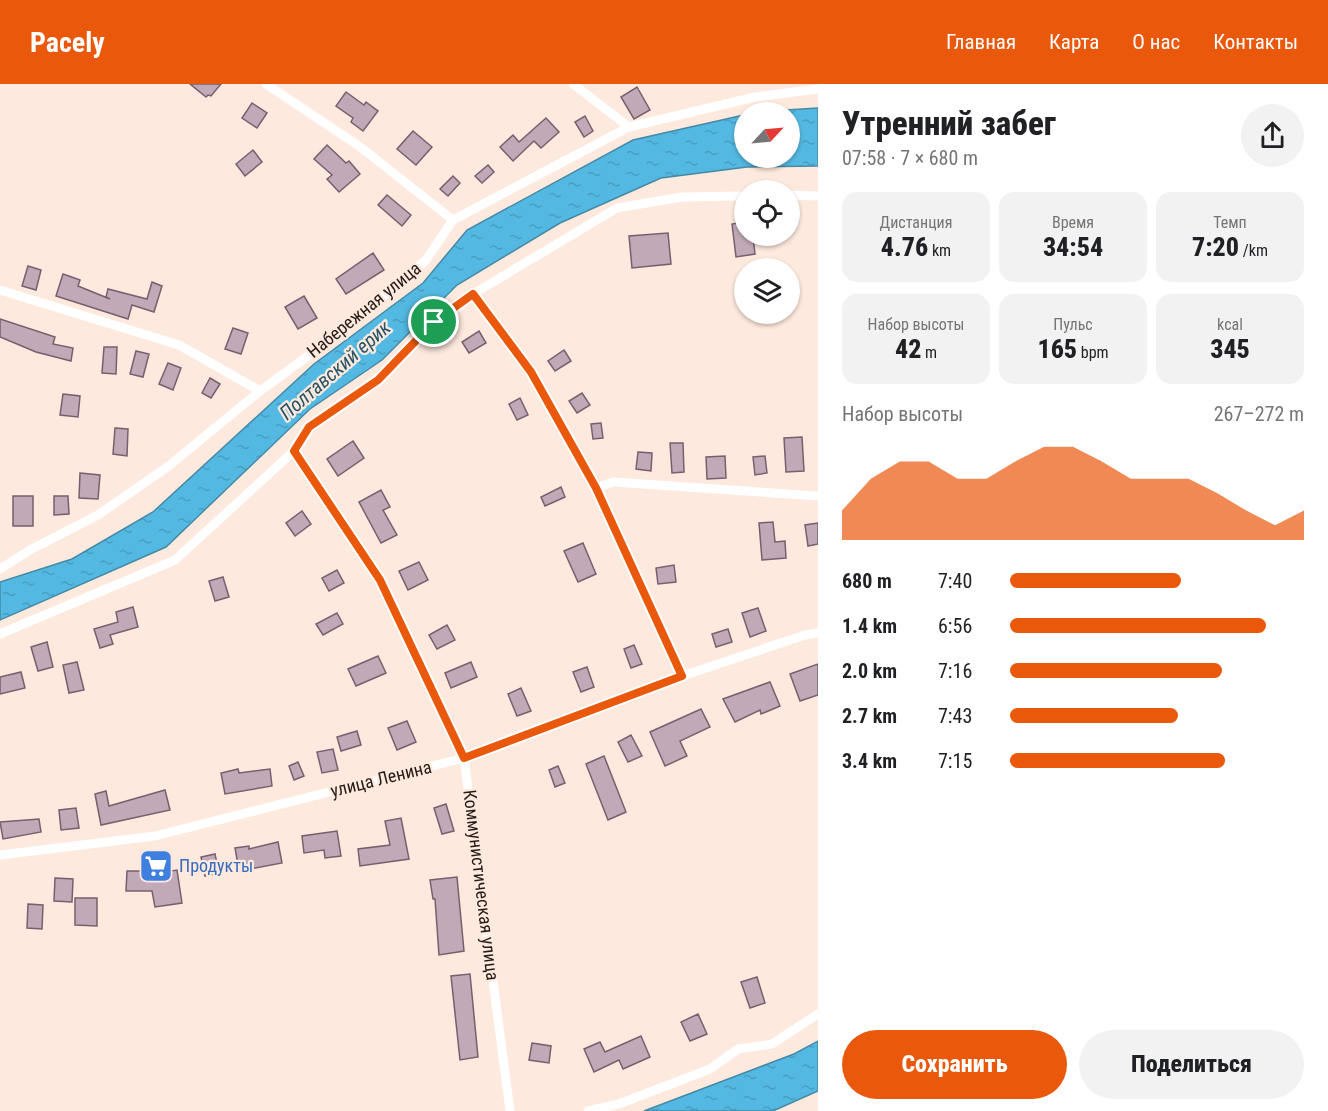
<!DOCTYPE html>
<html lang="ru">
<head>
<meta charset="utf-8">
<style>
	:root { --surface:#fff; --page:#f2f2f2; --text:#202124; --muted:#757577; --accent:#ea580c }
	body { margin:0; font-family:"Roboto Condensed",sans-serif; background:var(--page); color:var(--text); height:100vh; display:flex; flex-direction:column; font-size:22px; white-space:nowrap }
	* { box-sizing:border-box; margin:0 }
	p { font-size:20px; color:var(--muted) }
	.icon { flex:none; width:33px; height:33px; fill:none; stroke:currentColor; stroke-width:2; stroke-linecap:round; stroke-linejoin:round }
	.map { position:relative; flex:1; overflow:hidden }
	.details { display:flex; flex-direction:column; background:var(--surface); width:510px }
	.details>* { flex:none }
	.needle { width:39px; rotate:64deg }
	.tools { position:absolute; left:734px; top:18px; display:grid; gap:12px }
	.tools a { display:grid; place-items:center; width:66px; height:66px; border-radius:50%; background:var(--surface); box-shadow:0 2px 4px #0004; font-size:30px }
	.pin { position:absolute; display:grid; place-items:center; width:51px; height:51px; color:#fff; margin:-26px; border:3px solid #fff; border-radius:50%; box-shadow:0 2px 6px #0007 }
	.round { display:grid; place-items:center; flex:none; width:63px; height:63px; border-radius:32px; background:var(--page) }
	.headline { display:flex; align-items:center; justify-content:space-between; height:102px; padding:0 24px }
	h1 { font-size:33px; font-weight:800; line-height:45px }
	.stats { display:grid; grid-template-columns:repeat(3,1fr); gap:9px; height:102px; padding:6px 24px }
	.stats div { display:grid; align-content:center; border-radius:15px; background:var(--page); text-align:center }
	.stats b { font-size:26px; font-weight:800 }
	.stats small { font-size:16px; font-weight:400 }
	.stats p { font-size:16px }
	.chart { height:168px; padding:12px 24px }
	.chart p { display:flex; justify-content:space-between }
	.chart svg { width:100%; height:108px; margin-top:6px; fill:var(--accent); opacity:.7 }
	.cta { display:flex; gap:12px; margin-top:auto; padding:12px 24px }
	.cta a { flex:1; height:69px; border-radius:36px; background:var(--accent); color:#fff; font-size:24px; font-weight:800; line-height:69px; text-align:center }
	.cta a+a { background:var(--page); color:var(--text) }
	ul { padding:0 24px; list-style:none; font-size:20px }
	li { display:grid; grid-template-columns:96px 72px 1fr; align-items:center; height:45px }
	li i { height:15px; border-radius:8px; background:var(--accent) }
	header { display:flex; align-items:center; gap:36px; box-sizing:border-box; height:84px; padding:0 30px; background:var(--accent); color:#fff }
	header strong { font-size:28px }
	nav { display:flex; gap:33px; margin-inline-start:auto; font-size:21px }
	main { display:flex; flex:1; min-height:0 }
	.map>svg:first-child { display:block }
</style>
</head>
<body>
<header>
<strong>Pacely</strong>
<nav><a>Главная</a><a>Карта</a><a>О нас</a><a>Контакты</a></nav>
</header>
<main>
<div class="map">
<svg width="818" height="1027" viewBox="0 0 818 1027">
	<defs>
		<pattern id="water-ripples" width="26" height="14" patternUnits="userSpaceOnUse" patternTransform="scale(1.5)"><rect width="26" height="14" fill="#53b9e2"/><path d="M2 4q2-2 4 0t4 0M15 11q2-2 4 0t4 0" fill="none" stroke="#489ec1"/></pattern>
	</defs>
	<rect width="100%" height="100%" fill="#fee9de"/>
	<g fill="url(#water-ripples)" stroke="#458aa5" stroke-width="1.5">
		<path d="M818 24V82L747 83 661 94 560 139 457 201 382 276 310 325 166 463 0 536V498L72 475 153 428 314 280 423 199 467 146 633 56 744 31V74H789V28H755Z"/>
		<path d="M818 957V1007L773 1027H644L794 970Z"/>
	</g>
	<g fill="#c2a9b8" stroke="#76606d" stroke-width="1.5">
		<path d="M190 0H221L211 12 208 11 206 13Z"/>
		<path d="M637 3 650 26 634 35 621 13Z"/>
		<path d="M346 8 364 21 366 18 378 27 363 47 351 38 353 34 336 22Z"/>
		<path d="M252 19 267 29 257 44 242 34Z"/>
		<path d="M585 32 593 47 584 53 575 38Z"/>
		<path d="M546 34 559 48 541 64 534 57 513 77 500 63 513 51 519 58Z"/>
		<path d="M413 47 432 63 416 81 397 65Z"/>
		<path d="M327 61 346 79 349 77 360 90 339 108 327 95 332 91 314 75Z"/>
		<path d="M253 66 262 78 245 92 236 80Z"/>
		<path d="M488 81 494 88 482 99 475 92Z"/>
		<path d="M453 92 460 99 448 112 440 105Z"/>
		<path d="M387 111 411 131 402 142 378 121Z"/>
		<path d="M744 138V152H753L755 170 736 173 732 140Z"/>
		<path d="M668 149 671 180 632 184 629 152Z"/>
		<path d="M373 169 384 186 346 210 336 195Z"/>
		<path d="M28 182 41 186 36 206 22 202Z"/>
		<path d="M63 190 80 196 78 202 110 215 106 213 108 205 147 215 152 198 162 202 154 228 132 221 128 235 56 212Z"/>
		<path d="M304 212 317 234 298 245 285 223Z"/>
		<path d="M0 235 55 253 53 260 73 264 71 277 36 268 0 253Z"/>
		<path d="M233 244 248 249 241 270 225 265Z"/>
		<path d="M479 247 486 259 469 269 462 258Z"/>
		<path d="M104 263H117L116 290 102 289Z"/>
		<path d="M564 266 571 277 555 287 548 277Z"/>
		<path d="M136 267 149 270 143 293 130 290Z"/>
		<path d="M168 279 181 284 173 306 159 300Z"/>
		<path d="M210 294 220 300 211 314 202 309Z"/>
		<path d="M582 309 590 321 577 329 569 317Z"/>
		<path d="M63 310 80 312 78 333 60 331Z"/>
		<path d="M520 314 528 331 517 336 509 320Z"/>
		<path d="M601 339 603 354 593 355 591 340Z"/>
		<path d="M115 344 128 345 127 372 113 370Z"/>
		<path d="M802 353 804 387 786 388 784 354Z"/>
		<path d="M353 357 364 374 338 392 327 375Z"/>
		<path d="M670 359H683L684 388 672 389Z"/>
		<path d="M638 368 652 369 651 387 636 385Z"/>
		<path d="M725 372 726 394 707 395 706 373Z"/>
		<path d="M765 372 767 389 755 391 753 373Z"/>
		<path d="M80 389 100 391 98 415 79 414Z"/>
		<path d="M561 403 565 413 545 422 541 413Z"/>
		<path d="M381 406 390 423 383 426 397 451 381 459 359 418Z"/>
		<rect x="13" y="412" width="20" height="30"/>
		<path d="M54 412H68L69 430 54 431Z"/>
		<path d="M302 427 311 440 295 452 286 439Z"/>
		<path d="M773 438 775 458 785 457 786 474 762 476 759 439Z"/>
		<path d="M818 439V460L808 462 805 441Z"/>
		<path d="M583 459 596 490 578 498 564 467Z"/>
		<path d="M419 478 428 496 408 506 399 487Z"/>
		<path d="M674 481 676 498 658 500 656 484Z"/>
		<path d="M337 486 344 499 329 507 322 494Z"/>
		<path d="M223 493 229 513 215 517 209 497Z"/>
		<path d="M133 523 138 543 110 551 113 560 100 564 94 545 118 538 116 528Z"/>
		<path d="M758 524 766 547 750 553 742 529Z"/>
		<path d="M337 529 343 540 323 551 316 540Z"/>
		<path d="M447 541 455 556 437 565 429 551Z"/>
		<path d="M728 545 732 558 716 563 712 550Z"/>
		<path d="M47 558 53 583 38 587 31 563Z"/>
		<path d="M634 561 642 580 631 584 624 565Z"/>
		<path d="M378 572 386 589 356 602 348 585Z"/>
		<path d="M77 578 84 606 69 609 63 581Z"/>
		<path d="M471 578 477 593 451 604 445 589Z"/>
		<path d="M818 580V611L800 617 790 590Z"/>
		<path d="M587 583 594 603 581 608 573 588Z"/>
		<path d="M21 588 25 604 0 610V593Z"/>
		<path d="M770 598 780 622 761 630 760 626 735 638 723 615Z"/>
		<path d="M521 604 531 627 517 632 508 610Z"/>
		<path d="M701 625 710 643 680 657 687 672 665 682 650 648Z"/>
		<path d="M407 637 416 658 397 666 388 644Z"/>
		<path d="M357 647 361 661 341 667 337 653Z"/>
		<path d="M631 651 642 672 628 678 618 658Z"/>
		<path d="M333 665 338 686 322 689 317 668Z"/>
		<path d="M604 672 626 728 608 736 586 680Z"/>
		<path d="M298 678 304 692 294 696 289 682Z"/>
		<path d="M558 682 565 699 555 703 549 686Z"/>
		<path d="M238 685 239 689 270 685 272 702 225 710 221 689Z"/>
		<path d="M165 706 170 726 101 741 95 710 106 707 109 722Z"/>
		<path d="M446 720 454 747 442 750 434 724Z"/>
		<path d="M76 724 79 744 61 746 59 726Z"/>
		<path d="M401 734 409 775 360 782 358 765 390 761 385 737Z"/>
		<path d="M39 735 41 748 3 755 0 738Z"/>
		<path d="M337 747 341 772 325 774 324 766 304 769 302 752Z"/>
		<path d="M278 758 282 779 239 787 235 764 249 762V765Z"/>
		<path d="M215 770 219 789 205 792 201 773Z"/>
		<path d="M177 786 182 819 155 823 152 807H126L127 787H141V792Z"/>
		<path d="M457 793 464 867 439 871 435 815H433L430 796Z"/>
		<path d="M55 794 73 795 72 818 54 817Z"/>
		<path d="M75 814H97V842L75 841Z"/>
		<path d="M28 820 43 821 42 845 27 844Z"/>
		<path d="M470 890 478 973 460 976 451 892Z"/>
		<path d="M757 893 765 919 750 924 741 898Z"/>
		<path d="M698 930 707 950 690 957 681 938Z"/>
		<path d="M641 952 650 973 623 985 619 976 594 988 584 965 600 958 605 968Z"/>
		<path d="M532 959 551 962 549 979 529 976Z"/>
	</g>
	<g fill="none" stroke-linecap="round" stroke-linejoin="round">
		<g stroke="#fff" stroke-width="9">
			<path d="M266 0 359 62 453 136"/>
			<path d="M573 0 629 43"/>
			<path d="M789 111 818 112"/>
			<path d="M0 206 179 261 260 307"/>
			<path d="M473 210 530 288 596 404 682 592"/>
			<path d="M294 367 380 496 464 674 510 1027"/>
			<path d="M596 404 613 398 818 412"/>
			<path d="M0 485 30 466 98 431 170 381 260 307 341 248 426 176 453 136 629 43 755 13 818 5"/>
			<path d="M0 550 175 476 294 367 309 343 378 296 433 238 473 210 617 124 682 113 744 112"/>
			<path d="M0 771 155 752 464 674 682 592 805 551 818 549"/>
			<path d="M588 1027 619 1020 710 985 738 965 772 960 818 930"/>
		</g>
	</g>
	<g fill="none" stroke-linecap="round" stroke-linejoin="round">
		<defs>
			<path id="route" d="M473 210 531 288 596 404 682 592 464 674 380 496 294 367 309 343 378 296 434 238Z"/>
		</defs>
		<use href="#route" stroke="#fff" stroke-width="12"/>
		<use href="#route" stroke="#ea580c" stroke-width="8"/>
	</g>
	<defs>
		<symbol id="supermarket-square" viewBox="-11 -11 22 22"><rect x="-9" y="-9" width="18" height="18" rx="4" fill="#3f7fe0" stroke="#fee9de"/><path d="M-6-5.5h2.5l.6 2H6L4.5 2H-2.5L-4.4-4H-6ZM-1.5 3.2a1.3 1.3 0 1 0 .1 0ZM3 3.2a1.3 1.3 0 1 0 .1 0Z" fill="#fff"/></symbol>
	</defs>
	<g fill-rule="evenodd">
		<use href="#supermarket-square" x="137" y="763" width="38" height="38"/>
	</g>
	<g text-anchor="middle" stroke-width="4.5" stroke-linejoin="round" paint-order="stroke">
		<g font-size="18" fill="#241b16" stroke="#fee9de">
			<text transform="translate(364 226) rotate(-39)" y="6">Набережная улица</text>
			<text transform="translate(381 695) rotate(-14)" y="6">улица Ленина</text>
			<text transform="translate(481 801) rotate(83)" y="6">Коммунистическая улица</text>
		</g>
		<g font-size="18" fill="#366cbe" stroke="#fee9de" text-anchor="start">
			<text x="179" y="788">Продукты</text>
		</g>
		<g font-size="20" font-style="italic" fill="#285365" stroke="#fee9de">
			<text transform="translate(335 286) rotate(-41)" y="7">Полтавский ерик</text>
		</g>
	</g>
</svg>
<div class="tools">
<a><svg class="needle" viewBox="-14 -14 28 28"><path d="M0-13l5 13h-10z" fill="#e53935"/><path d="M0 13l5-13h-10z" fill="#757577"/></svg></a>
<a><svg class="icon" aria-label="locate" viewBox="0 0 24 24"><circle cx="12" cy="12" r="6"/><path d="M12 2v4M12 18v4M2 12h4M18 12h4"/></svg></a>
<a><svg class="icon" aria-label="layers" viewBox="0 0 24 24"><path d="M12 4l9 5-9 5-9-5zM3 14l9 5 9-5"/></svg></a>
</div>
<div class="pin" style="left:434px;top:238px;background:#1e9e55"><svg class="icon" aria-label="arrive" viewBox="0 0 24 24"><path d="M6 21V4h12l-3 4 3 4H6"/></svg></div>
</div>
<section class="details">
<div class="headline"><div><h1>Утренний забег</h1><p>07:58 · 7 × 680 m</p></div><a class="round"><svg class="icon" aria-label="share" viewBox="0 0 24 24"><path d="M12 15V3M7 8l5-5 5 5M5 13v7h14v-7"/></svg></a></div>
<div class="stats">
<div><p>Дистанция</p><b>4.76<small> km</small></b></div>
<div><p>Время</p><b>34:54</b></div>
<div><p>Темп</p><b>7:20<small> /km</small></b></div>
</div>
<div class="stats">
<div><p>Набор высоты</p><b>42<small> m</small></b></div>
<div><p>Пульс</p><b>165<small> bpm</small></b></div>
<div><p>kcal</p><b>345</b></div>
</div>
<div class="chart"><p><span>Набор высоты</span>267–272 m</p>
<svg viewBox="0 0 160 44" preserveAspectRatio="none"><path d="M0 44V32L10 19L20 12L30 12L40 19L50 19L60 12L70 6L80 6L90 12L100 19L110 19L120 19L130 25L140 32L150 38L160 32V44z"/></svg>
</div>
<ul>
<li><b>680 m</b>7:40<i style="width:58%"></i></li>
<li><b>1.4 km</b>6:56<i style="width:87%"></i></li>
<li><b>2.0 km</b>7:16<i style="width:72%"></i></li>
<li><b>2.7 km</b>7:43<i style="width:57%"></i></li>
<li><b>3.4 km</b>7:15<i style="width:73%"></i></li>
</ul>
<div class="cta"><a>Сохранить</a><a>Поделиться</a></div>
</section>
</main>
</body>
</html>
